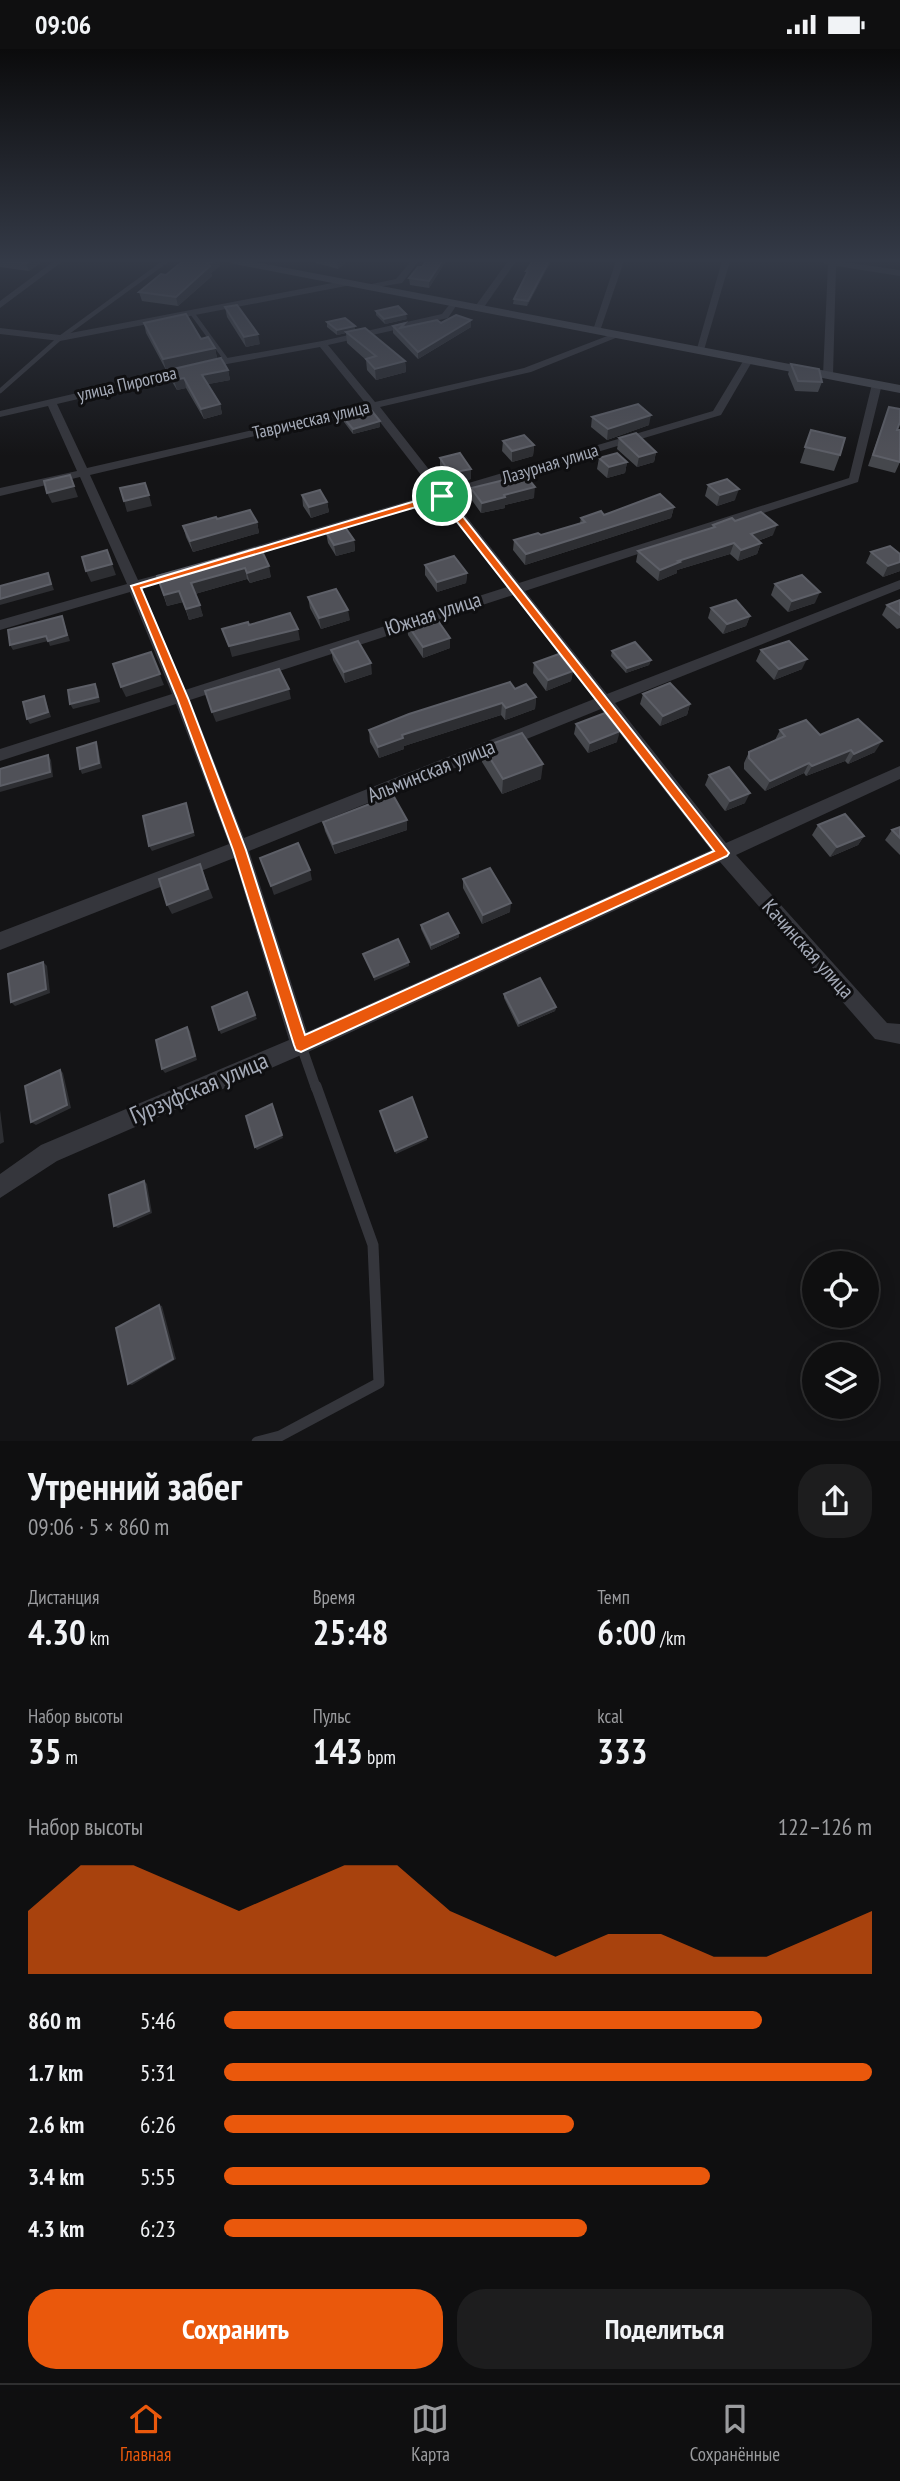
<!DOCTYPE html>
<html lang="ru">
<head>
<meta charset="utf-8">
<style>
	:root { --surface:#0f0f10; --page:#1d1d1e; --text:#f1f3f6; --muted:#9b9c9f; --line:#2f2f30; --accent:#ea580c }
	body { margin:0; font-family:"PT Sans Narrow",sans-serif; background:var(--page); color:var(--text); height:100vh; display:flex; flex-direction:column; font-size:26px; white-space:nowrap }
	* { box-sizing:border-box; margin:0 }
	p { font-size:23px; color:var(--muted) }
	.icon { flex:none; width:38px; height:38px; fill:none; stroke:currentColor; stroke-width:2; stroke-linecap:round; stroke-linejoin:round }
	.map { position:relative; height:1392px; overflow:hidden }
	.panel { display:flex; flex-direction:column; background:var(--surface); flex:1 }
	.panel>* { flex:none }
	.controls { position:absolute; left:802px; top:1202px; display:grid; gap:14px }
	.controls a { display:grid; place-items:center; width:77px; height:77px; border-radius:50%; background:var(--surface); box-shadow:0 4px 18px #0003,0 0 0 2px var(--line); font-size:35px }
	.pin { position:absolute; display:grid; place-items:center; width:60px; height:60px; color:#fff; margin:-30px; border:4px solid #fff; border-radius:50%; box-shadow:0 2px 7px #0007 }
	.round { display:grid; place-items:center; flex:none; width:74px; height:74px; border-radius:28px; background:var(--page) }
	.overview { display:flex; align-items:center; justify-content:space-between; height:119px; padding:0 28px }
	h1 { font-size:38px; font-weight:800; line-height:52px }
	.stats { display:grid; grid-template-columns:repeat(3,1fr); gap:10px; height:119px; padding:7px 28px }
	.stats div { display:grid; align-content:center }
	.stats b { font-size:35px; font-weight:800 }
	.stats small { font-size:19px; font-weight:400 }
	.stats p { font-size:19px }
	.chart { height:196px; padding:14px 28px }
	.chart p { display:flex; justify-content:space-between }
	.chart svg { width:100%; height:126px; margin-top:7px; fill:var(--accent); opacity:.7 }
	.action { display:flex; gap:14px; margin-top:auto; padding:14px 28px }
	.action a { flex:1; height:80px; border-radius:28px; background:var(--accent); color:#fff; font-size:28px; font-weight:800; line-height:80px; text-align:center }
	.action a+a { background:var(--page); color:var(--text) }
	ul { padding:0 28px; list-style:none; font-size:23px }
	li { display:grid; grid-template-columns:112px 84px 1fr; align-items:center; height:52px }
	li i { height:18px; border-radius:9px; background:var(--accent) }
	.status { display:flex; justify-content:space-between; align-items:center; height:49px; padding:0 35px; background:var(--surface); direction:ltr }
	.status svg { height:19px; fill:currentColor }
	.tab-bar { display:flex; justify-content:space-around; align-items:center; height:98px; border-top:2px solid var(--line); background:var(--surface); font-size:19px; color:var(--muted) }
	.tab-bar a { display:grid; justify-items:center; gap:4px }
	.tab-bar .active { color:var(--accent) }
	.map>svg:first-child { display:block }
</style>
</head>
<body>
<div class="status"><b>09:06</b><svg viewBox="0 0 49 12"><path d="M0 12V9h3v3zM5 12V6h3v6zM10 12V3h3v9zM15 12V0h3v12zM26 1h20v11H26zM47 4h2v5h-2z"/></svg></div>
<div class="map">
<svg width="900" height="1393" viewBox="0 0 900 1393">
	<rect width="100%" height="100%" fill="#141416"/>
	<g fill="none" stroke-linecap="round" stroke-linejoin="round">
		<g stroke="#35363c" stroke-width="4.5">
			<path d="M192 264 227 312"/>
			<path d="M0 342 60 289 166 212"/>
		</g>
		<path stroke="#35363c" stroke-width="10" d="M301 996 316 1039"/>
		<path stroke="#35363c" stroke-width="11" d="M257 1393 280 1387 379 1334 373 1196 316 1037"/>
		<g fill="#35363c" fill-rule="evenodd">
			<path d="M54 212H63L0 259V252Z"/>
			<path d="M411 212H419L402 234 366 240 362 237 396 230Z"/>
			<path d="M508 212H516L482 261H476L474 259Z"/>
			<path d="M616 212H624L600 282 592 284Z"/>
			<path d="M722 212H730L704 301 696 303Z"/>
			<path d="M819 212H837L900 221V227L836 217 833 326 828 329 823 326 828 215Z"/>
			<path d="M348 231 351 232V236L60 292 0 285V279L60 286Z"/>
			<path d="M453 251 458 254 448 269 328 296 375 353 524 319 615 284 623 286 531 323 380 358 445 441 713 362 745 309 753 311 721 366 450 447 519 534 849 429 872 335 877 332 882 335 858 433 525 542 607 645 900 531V540L615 654 726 794 900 717V730L736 806 887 974 900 975V995L875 990 720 813 308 1003 57 1112 0 1149V1125L41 1096 289 991 234 809 0 901V883L229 795 176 655 0 712V700L172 645 130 543 0 581V571L127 535 80 428 0 447V439L77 422 48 357 0 368V362L227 309 322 292 442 265ZM320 298 366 355 87 419 57 355 227 315ZM370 360 435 444 236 503V509H246L440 451 507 538 185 641 142 539 181 528 183 525 176 521 138 531 90 426ZM513 546 594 650 244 789 190 651ZM601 660 711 801 307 983 249 802Z"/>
		</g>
		<path fill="#43454c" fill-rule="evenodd" d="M228 212H250L900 336V344L234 215Z"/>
	</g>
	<g fill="#45474c">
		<path d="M0 212H43L29 222 0 218Z"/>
		<path d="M312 212H348L338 220 313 213Z"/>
		<path d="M426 212H446L429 239 410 236 409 229 422 218Z"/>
		<path d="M533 212H551L527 257 513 255 514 250 526 227V222Z"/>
		<path d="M220 217 211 224 212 227 178 257 142 252 139 243 166 226Z"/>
		<path d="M225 258 260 295 246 298 227 268Z"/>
		<path d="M376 262 407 270 385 275 376 266Z"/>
		<path d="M327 273 355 277V281L405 312 406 323 376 331 367 321 366 311 347 294 346 284 337 286 327 278Z"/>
		<path d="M144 274 201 290 215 299 217 309 166 321 146 284Z"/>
		<path d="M405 274V278L441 274 471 278 418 310 393 284V277Z"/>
		<path d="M791 315 822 333 818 343 795 342 788 325Z"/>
		<path d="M169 321H228L230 331 208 335 220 355 222 365 204 370 186 339 177 341 171 331Z"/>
		<path d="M889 358 897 381 900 413 895 424 868 417Z"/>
		<path d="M343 368 380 372V378L353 385 344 373Z"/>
		<path d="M592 368 649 376 607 391 591 378Z"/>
		<path d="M811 381 840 406 834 422 800 414Z"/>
		<path d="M619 389 656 403 654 413 637 418 617 400Z"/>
		<path d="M503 392 534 396 533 407 512 413 502 402Z"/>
		<path d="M440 409 471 430 450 435 440 419Z"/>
		<path d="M599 409 627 413 625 424 607 429 597 420Z"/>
		<path d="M708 436 735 451 717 457 705 447Z"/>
		<path d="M471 439 534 449 505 456V459L481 464 471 450Z"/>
		<path d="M302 446 327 453 329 463 311 469 303 457Z"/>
		<path d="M674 458 671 469 525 516 513 501 514 491 541 486 580 474 581 469Z"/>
		<path d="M735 472 773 486 758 492 761 494 757 505 738 512 730 505 677 521V524L658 532 636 513 638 502 712 479 713 476Z"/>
		<path d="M257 473 259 484 193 503 186 488 183 477Z"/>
		<path d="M326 483 354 491 355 502 336 507 328 494Z"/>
		<path d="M260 498 271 528 250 534 247 530 195 545 203 567 189 571 183 553 167 557 157 527Z"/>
		<path d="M871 503 900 505V522L883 528 866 514Z"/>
		<path d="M425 516 467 524 466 534 437 543 425 526Z"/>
		<path d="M775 535 815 554 788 563 771 546Z"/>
		<path d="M308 548 350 571 321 580 310 559Z"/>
		<path d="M900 551V579L897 580 882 566 887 556Z"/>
		<path d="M711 559 750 567 746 577 723 585 708 569Z"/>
		<path d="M407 575 450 599 423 609 408 586Z"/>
		<path d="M331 601 372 625 345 634 333 611Z"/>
		<path d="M761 601 802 620 774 631 756 612Z"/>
		<path d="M612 602 651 611 649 616 626 624 611 607Z"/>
		<path d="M534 614 573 622 571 632 546 642 533 624Z"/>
		<path d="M515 640 536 648 535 660 505 671 501 666 404 697V700L379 709 370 693 369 681Z"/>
		<path d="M643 645 690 655 687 666 660 677 640 655Z"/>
		<path d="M576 675 617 693 588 704 574 685Z"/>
		<path d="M780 681 820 686 875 703 848 715 845 712 806 727 804 724 765 742 744 720V714L749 703 775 691Z"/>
		<path d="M483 698 541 730 502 745 482 713Z"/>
		<path d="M709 726 745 754 725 762 705 736Z"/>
		<path d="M407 771V781L335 805 325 782 323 773Z"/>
		<path d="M818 776 864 787 858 796 830 808 812 786Z"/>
		<path d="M900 778V806L885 791 892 781Z"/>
		<path d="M463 830 510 863 482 875 463 839Z"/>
		<path d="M421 876 459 888 431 901 421 880Z"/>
		<path d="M504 945 556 958 555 962 518 978 504 949Z"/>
	</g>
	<g fill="#2d2e32">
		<path d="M30 212H43L29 222 26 214Z"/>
		<path d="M213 212H219L220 217 211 224 212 227 178 257 176 248Z"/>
		<path d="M337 212H348L338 220Z"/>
		<path d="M442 212H446L429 239V232Z"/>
		<path d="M549 212H551L527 257 528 252Z"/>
		<path d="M406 265 407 270 385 275 384 270Z"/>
		<path d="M471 271V278L418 310V303Z"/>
		<path d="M355 277V282L337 286V281Z"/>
		<path d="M258 285 260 295 246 298 244 288Z"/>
		<path d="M215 299 217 309 166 321 163 310Z"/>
		<path d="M405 312 406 323 376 331 375 320Z"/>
		<path d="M228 321 230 331 204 336 202 326Z"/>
		<path d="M184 329 186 339 177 341 174 331Z"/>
		<path d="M220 355 222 365 204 370 201 360Z"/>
		<path d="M651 366 649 376 607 391 608 380Z"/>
		<path d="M380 372V378L353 385V380Z"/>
		<path d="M534 396 533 407 512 413V402Z"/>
		<path d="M656 403 654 413 637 418 639 408Z"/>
		<path d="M627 413 625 424 607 429 609 418Z"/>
		<path d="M471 420V430L450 435V424Z"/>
		<path d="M74 437 78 448 52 454 47 444Z"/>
		<path d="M535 438 534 449 505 456V459L481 464 482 454 504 446Z"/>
		<path d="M739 440 735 451 717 457 720 446Z"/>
		<path d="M149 446 152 457 127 463 124 452Z"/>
		<path d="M327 453 329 463 311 469 309 458Z"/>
		<path d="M674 458 671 469 525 516 526 505Z"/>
		<path d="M257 473 259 484 193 503 190 492Z"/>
		<path d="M777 476 773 486 747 496 751 485Z"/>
		<path d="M354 491 355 502 336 507 334 496Z"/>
		<path d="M734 494 730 505 677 521V524L658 532 660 521 678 512Z"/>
		<path d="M761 494 757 505 738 512 741 501Z"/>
		<path d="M107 501 116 526 91 533 86 522Z"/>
		<path d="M900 513V522L883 528 888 517Z"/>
		<path d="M269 517 271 528 250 534 247 524Z"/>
		<path d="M245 519 247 530 195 545 191 534Z"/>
		<path d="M48 524 54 541 0 556V550Z"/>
		<path d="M467 524 466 534 437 543V533Z"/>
		<path d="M179 542 183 553 167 557 164 546Z"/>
		<path d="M820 543 815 554 788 563 792 552Z"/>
		<path d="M200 556 203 567 189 571 186 560Z"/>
		<path d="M348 561 350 571 321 580 319 569Z"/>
		<path d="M62 567 70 592 50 597 48 592 13 601 10 596Z"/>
		<path d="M750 567 746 577 723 585 727 575Z"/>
		<path d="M298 580 300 591 232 608 229 597Z"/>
		<path d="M450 589V599L423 609V598Z"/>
		<path d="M151 603 164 636 126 648 121 638Z"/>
		<path d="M807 610 802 620 774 631 779 620Z"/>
		<path d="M651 611 649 616 626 624 627 619Z"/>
		<path d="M371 614 372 625 345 634 344 623Z"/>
		<path d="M573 622 571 632 546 642 548 631Z"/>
		<path d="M95 635 98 640 100 653 73 660 70 655Z"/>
		<path d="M289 640 291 650 216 673 212 663Z"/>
		<path d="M44 647 46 652 51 668 30 675 27 670Z"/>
		<path d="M536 648 535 660 505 671 506 659Z"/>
		<path d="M502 654 501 666 404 697V700L379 709 378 698 402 686Z"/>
		<path d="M690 655 687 666 660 677 663 667Z"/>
		<path d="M620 682 617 693 588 704 590 694Z"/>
		<path d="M882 692 875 703 848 715 854 705Z"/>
		<path d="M96 693 98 698 102 719 82 725 80 720Z"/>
		<path d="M851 701 845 712 806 727 812 717Z"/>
		<path d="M48 706 51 711 53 728 0 743V737Z"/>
		<path d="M809 714 804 724 765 742 770 732Z"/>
		<path d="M543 715 541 730 502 745 503 730Z"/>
		<path d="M750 744 745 754 725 762 730 752Z"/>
		<path d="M186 754 195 787 152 802 149 797Z"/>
		<path d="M407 771V781L335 805 333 795Z"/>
		<path d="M864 787 858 796 830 808 837 798Z"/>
		<path d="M200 815 213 849 172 865 167 856Z"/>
		<path d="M310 821 312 831 274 846 271 837Z"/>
		<path d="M511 854 510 863 482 875 483 866Z"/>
		<path d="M459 884V888L431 901V896Z"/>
		<path d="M43 913 47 917 50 944 15 957 11 953Z"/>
		<path d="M409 913V917L374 932V928Z"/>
		<path d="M247 943 257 970 221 985 219 981Z"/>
		<path d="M556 958 555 962 518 978 519 974Z"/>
		<path d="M187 978 190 982 197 1011 165 1024 162 1020Z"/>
		<path d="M60 1021 63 1024 71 1059 36 1076 31 1073Z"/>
		<path d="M272 1055 283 1089 257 1101 255 1098Z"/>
		<path d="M0 1061 4 1093 0 1095Z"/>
		<path d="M427 1088V1091L396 1105 395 1102Z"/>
		<path d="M144 1132 147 1135 152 1164 118 1179 114 1177Z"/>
		<path d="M159 1256 162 1257 176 1310 132 1336 128 1335Z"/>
	</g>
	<g fill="#505158" stroke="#5d5f67" stroke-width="2">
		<path d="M3 212H30L26 214Z"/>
		<path d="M183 212H213L208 215 210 217 176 248 139 243 161 225 166 226Z"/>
		<path d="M426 212H442L429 232 409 229 418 218H422Z"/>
		<path d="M533 212H549L528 252 514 250 528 222H526Z"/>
		<path d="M237 256 258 285 244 288 225 258Z"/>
		<path d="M398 257 406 265 384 270 376 262Z"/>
		<path d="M186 265 201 290 208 288 215 299 163 310 144 274Z"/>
		<path d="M456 266 471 271 418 303 393 277 405 274 400 279 437 271 441 274Z"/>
		<path d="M345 269 355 277 337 281 327 273Z"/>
		<path d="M365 279 405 312 375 320 366 310 376 307 346 283Z"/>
		<path d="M221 309 228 321 202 326 220 355 201 360 184 329 174 331 169 321Z"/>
		<path d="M791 315 819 320 822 333 798 332Z"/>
		<path d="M638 355 651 366 608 380 592 368Z"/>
		<path d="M889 358 900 360V373L897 381H900V413L873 406Z"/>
		<path d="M371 361 380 372 353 380 343 368Z"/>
		<path d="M811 381 845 389 840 406 805 398Z"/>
		<path d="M636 384 656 403 639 408 619 389Z"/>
		<path d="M524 386 534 396 512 402 503 392Z"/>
		<path d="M460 404 471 420 450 424 440 409Z"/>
		<path d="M617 404 627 413 609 418 599 409Z"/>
		<path d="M70 426 74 437 47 444 44 432Z"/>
		<path d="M525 426 535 438 504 446 505 448 482 454 471 439Z"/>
		<path d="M727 430 739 440 720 446 708 436Z"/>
		<path d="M145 434 149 446 124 452 120 439Z"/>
		<path d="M320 441 327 453 309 458 302 446Z"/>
		<path d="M660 445 674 458 526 505 514 491 538 484 541 486 585 473 581 469 601 462 604 466Z"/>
		<path d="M250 461 257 473 190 492 183 477 216 468 217 470Z"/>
		<path d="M761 463 777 476 751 485 761 494 741 501 734 494 678 512 680 513 660 521 638 502 715 478 713 476 732 469 735 472Z"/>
		<path d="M345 478 354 491 334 496 326 483Z"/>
		<path d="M890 497 900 505V513L888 517 871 503Z"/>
		<path d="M260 498 269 517 247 524 245 519 191 534 200 556 186 560 179 542 164 546 157 527Z"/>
		<path d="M107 501 112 515 86 522 82 508Z"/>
		<path d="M454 507 467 524 437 533 425 516Z"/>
		<path d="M48 524 51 535 0 550V537Z"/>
		<path d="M802 526 820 543 792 552 775 535Z"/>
		<path d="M336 540 348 561 319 569 308 548Z"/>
		<path d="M736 551 750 567 727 575 711 559Z"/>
		<path d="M900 551V566L887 556Z"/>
		<path d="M290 564 298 580 229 597 222 580 248 573 249 576Z"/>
		<path d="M434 566 450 589 423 598 407 575Z"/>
		<path d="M62 567 67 586 48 592 46 587 10 596 8 581Z"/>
		<path d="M358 592 371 614 344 623 331 601Z"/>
		<path d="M789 592 807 610 779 620 761 601Z"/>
		<path d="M635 593 651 611 627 619 612 602Z"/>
		<path d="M151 603 160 625 121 638 113 615Z"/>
		<path d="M559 605 573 622 548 631 534 614Z"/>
		<path d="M279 620 289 640 212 663 205 642Z"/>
		<path d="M510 633 515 640 526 635 536 648 506 659 502 654 402 686 403 689 378 698 369 681 409 665Z"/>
		<path d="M670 634 690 655 663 667 643 645Z"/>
		<path d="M95 635 98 648 70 655 68 641Z"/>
		<path d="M44 647 48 663 27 670 23 653Z"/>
		<path d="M605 664 620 682 590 694 576 675Z"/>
		<path d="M858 670 882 692 854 705 851 701 812 717 809 714 770 732 749 709V703L785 687 780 681 806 671 820 686Z"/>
		<path d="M522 684 543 715 503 730 483 698Z"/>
		<path d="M96 693 99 714 80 720 77 699Z"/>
		<path d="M48 706 50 723 0 737V720Z"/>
		<path d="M729 718 750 744 730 752 709 726Z"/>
		<path d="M393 746 407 771 333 795 323 773Z"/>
		<path d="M186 754 193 783 149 797 143 767Z"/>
		<path d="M845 765 864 787 837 798 818 776Z"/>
		<path d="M900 778V789L892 781Z"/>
		<path d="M298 794 310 821 271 837 260 809Z"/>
		<path d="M200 815 208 840 167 856 159 830Z"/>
		<path d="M490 819 511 854 483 866 463 830Z"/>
		<path d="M448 864 459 884 431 896 421 876Z"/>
		<path d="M398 890 409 913 374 928 363 905Z"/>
		<path d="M43 913 46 940 11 953 8 925Z"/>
		<path d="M540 929 556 958 519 974 504 945Z"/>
		<path d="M247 943 255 966 219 981 212 958Z"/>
		<path d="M187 978 195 1007 162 1020 156 991Z"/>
		<path d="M60 1021 67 1056 31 1073 25 1037Z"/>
		<path d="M412 1048 427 1088 395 1102 380 1062Z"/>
		<path d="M272 1055 282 1086 255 1098 246 1067Z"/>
		<path d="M144 1132 149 1162 114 1177 109 1146Z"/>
		<path d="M159 1256 173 1310 128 1335 116 1279Z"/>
	</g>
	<linearGradient id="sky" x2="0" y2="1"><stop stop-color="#0b0b0c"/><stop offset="0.52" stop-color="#343a47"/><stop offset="1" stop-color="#343a47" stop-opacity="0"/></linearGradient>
	<rect width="900" height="407" fill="url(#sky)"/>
	<path fill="#ea580c" stroke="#fff" stroke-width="2" fill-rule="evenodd" d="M439 445H445L729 804 727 807 301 1003 296 1001 294 996 233 801 177 649 131 537ZM440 451 714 802 305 986 246 801 188 649 141 539Z"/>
	<g text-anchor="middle" stroke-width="6" stroke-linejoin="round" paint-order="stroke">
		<g font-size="18" fill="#a5abb8" stroke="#0f0f11">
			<text transform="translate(127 335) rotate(-13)" y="6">улица Пирогова</text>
			<text transform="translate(311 371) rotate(-13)" y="6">Таврическая улица</text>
			<text transform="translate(550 415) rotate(-17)" y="6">Лазурная улица</text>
		</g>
		<g font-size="21" fill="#a5abb8" stroke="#0f0f11">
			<text transform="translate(433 565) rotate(-18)" y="7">Южная улица</text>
			<text transform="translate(431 722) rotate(-22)" y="7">Альминская улица</text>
			<text transform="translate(808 900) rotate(48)" y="7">Качинская улица</text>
		</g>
		<g font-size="24" fill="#a5abb8" stroke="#0f0f11">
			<text transform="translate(199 1039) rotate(-23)" y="8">Гурзуфская улица</text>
		</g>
	</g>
</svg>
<div class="controls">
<a><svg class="icon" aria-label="locate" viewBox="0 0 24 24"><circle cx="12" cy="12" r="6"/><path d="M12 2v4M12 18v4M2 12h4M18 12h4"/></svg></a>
<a><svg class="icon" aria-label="layers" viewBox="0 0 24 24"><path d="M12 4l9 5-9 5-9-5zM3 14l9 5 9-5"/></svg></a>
</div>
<div class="pin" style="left:442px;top:447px;background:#1e9e55"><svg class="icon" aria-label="arrive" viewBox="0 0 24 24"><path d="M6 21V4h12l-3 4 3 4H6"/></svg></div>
</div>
<section class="panel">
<div class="overview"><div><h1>Утренний забег</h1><p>09:06 · 5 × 860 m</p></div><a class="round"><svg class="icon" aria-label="share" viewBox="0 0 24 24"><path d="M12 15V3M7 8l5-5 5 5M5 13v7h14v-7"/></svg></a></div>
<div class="stats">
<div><p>Дистанция</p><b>4.30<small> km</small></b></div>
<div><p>Время</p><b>25:48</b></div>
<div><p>Темп</p><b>6:00<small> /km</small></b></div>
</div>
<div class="stats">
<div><p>Набор высоты</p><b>35<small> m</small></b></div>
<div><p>Пульс</p><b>143<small> bpm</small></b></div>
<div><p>kcal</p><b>333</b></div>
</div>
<div class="chart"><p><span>Набор высоты</span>122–126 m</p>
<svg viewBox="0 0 160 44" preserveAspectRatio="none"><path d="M0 44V22L10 6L20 6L30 14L40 22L50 14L60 6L70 6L80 22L90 30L100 38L110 30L120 30L130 38L140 38L150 30L160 22V44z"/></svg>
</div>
<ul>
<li><b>860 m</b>5:46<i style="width:83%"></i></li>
<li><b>1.7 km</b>5:31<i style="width:100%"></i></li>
<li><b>2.6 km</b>6:26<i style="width:54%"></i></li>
<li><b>3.4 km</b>5:55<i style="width:75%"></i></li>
<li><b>4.3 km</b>6:23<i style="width:56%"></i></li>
</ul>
<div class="action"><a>Сохранить</a><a>Поделиться</a></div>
</section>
<nav class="tab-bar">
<a class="active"><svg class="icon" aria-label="home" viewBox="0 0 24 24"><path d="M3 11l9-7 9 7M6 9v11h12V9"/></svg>Главная</a>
<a><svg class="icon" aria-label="map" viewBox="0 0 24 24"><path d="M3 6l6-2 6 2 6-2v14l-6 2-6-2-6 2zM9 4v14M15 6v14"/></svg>Карта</a>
<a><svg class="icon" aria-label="saved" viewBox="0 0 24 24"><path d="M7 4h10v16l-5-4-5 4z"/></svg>Сохранённые</a>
</nav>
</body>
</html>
